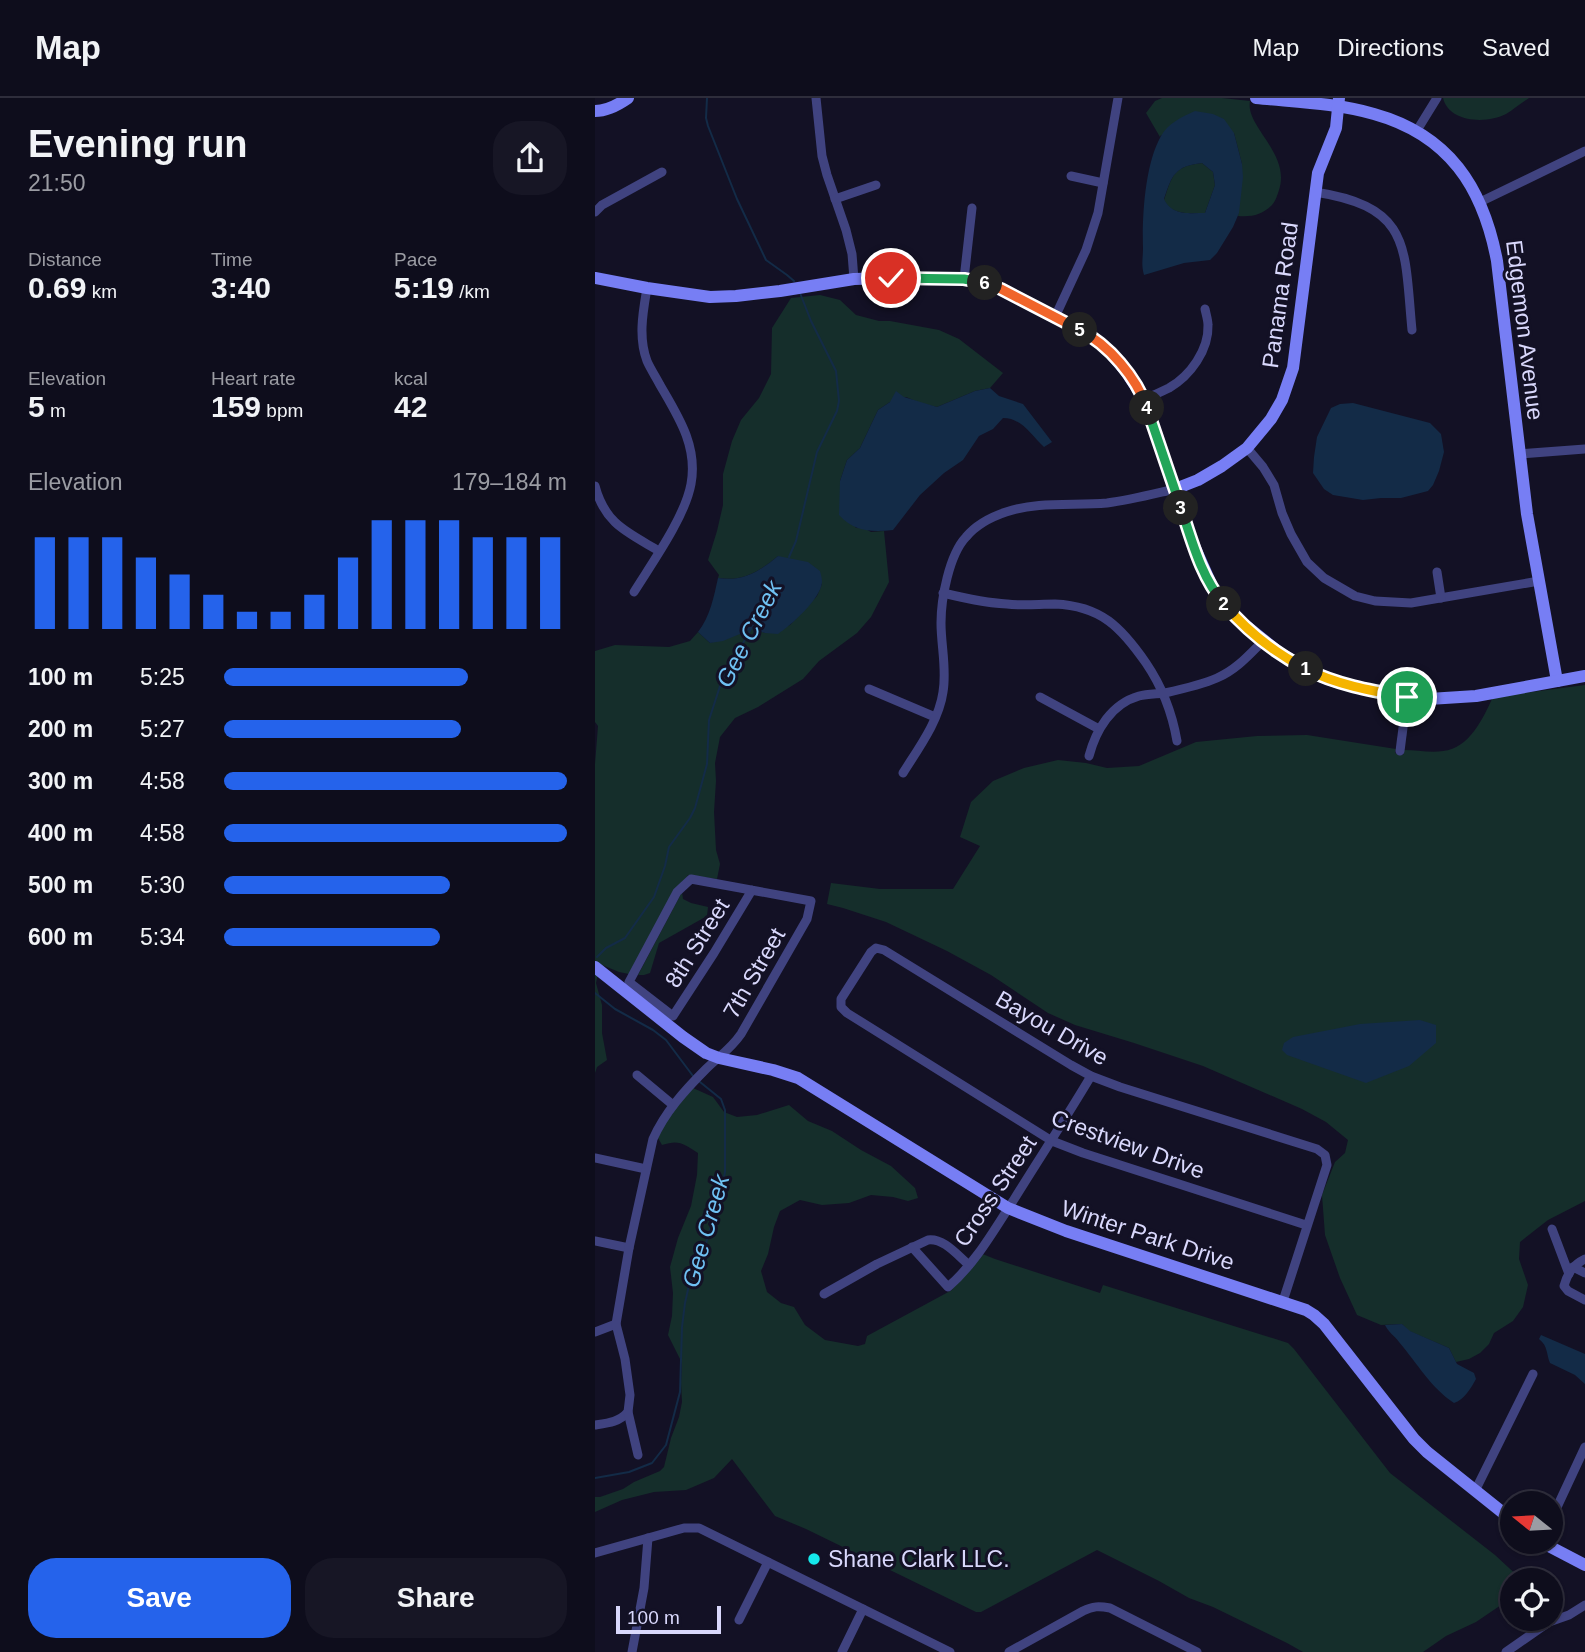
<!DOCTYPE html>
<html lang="en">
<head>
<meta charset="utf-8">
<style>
	:root { --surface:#0e0d1c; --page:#171625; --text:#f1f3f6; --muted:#9b9ca3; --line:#2e2d3b; --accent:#2563eb }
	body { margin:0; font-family:Arial,sans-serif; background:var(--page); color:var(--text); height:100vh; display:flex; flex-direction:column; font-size:26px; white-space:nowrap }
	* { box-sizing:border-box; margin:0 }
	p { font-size:23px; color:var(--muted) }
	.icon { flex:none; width:38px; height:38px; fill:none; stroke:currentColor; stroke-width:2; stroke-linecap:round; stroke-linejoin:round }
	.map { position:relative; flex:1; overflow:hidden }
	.details { display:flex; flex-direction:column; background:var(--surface); width:595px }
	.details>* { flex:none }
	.needle { width:46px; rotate:288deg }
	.fabs { position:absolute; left:905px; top:1393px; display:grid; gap:14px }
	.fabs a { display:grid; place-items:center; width:63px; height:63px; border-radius:50%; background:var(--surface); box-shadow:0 2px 5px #0004,0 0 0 2px var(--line); font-size:35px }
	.scale { position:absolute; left:21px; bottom:18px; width:105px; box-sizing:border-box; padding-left:7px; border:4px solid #d9d8fc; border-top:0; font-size:19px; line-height:24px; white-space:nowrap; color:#d9d8fc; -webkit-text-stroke:5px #131125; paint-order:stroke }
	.pin { position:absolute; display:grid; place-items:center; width:60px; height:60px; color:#fff; margin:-30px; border:4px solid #fff; border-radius:50%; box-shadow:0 2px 7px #0007 }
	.km { position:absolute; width:35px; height:35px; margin:-18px; border-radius:50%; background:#222; color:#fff; font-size:19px; line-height:35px; text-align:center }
	.round { display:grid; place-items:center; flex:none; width:74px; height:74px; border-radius:28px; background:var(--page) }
	.head { display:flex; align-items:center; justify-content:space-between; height:119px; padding:0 28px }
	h1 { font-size:38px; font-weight:700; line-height:52px }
	.stats { display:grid; grid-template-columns:repeat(3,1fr); gap:10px; height:119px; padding:7px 28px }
	.stats div { display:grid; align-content:center }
	.stats b { font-size:30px; font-weight:700 }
	.stats small { font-size:19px; font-weight:400 }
	.stats p { font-size:19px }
	.chart { height:196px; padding:14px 28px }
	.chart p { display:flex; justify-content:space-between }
	.chart svg { width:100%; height:126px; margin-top:7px; stroke:var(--accent); stroke-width:6 }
	.primary-button { display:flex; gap:14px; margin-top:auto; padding:14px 28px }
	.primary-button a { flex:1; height:80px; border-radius:28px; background:var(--accent); color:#fff; font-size:28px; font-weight:700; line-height:80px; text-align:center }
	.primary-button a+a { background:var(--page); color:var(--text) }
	ul { padding:0 28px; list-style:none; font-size:23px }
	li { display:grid; grid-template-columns:112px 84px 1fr; align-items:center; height:52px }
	li i { height:18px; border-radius:9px; background:var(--accent) }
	header { display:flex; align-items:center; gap:42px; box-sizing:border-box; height:98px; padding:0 35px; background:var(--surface); border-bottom:2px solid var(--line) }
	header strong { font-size:33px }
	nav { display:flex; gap:38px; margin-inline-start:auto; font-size:24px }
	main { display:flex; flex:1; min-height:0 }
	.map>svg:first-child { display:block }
</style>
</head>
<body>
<header>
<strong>Map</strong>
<nav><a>Map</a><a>Directions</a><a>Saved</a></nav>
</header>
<main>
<section class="details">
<div class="head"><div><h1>Evening run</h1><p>21:50</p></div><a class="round"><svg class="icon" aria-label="share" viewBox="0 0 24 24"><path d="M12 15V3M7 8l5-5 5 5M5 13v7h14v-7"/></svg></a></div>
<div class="stats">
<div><p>Distance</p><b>0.69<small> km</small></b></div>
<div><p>Time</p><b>3:40</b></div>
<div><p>Pace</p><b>5:19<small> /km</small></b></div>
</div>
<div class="stats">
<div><p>Elevation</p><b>5<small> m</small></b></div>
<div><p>Heart rate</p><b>159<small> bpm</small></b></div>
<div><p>kcal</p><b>42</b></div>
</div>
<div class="chart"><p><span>Elevation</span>179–184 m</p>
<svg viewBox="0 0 160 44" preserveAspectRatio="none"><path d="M5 44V12M15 44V12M25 44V12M35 44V19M45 44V25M55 44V32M65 44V38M75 44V38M85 44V32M95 44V19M105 44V6M115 44V6M125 44V6M135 44V12M145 44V12M155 44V12"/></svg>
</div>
<ul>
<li><b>100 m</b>5:25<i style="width:71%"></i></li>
<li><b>200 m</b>5:27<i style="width:69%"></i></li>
<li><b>300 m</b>4:58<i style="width:100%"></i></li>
<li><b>400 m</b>4:58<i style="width:100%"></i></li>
<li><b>500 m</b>5:30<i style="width:66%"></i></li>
<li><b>600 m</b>5:34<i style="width:63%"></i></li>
</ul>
<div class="primary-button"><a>Save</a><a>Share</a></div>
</section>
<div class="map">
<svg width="990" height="1554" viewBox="0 0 990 1554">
	<rect width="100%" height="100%" fill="#131125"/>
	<g fill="#152e2b">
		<path d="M567 0H627L655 3C650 29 696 55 684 92 682 98 681 102 677 107 667 117 657 119 643 118L647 66 639 35 566 37 565 39 551 15 560 3Z"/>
		<path d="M848 0H934C926 5 919 11 911 16 892 26 854 25 848 0Z"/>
		<path d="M607 65 618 74 620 87 610 115C594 115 577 118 569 102 577 77 579 68 607 65Z"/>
		<path d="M225 197 245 202 261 217 284 223H295L344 232 364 241 408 275 395 290 380 293 342 309 325 305 311 299 295 304 283 312 265 350 252 362 245 383V399L261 430H269L276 434 289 433 294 484 276 519 262 535 224 563 208 581 163 609 140 620 125 639 120 665 121 683 119 714 121 752 125 766 122 781 93 777 34 876 24 874 0 864V666L3 628 0 624V553L20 547 74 549 95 543 103 534 115 545 157 530 170 535 195 527 222 498 227 486 183 458C165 473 148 484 123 480L124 477 113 462 122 433 128 407V376L137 343 146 322 164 300 176 276 177 230 196 200Z"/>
		<path d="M990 587V1103L953 1122 925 1144 924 1161 933 1187 928 1209 918 1223 899 1235 894 1246 885 1255 874 1261 861 1264 854 1250 814 1233 807 1226 786 1227 762 1217 745 1180 730 1137 727 1097 740 1064 750 1055 753 1042 731 1024 707 1011 608 968 539 945 480 927 453 915 396 877 352 853 291 824 248 810 232 806 236 785 285 791H358L385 748 365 739 376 704 398 683 429 670 463 662 491 665 512 670 544 668 601 644 662 638 712 637 801 651 800 655 808 657 809 652C821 652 836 655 848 653 875 650 888 620 898 599Z"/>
		<path d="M87 794 88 801 96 805 113 809 112 818 64 845 55 875 49 877H43Z"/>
		<path d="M0 873 3 876 1 885 7 907V935L12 962 2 969 0 975Z"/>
		<path d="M98 990 118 999 129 1014 142 1019 162 1017 194 1007 213 1023 237 1033 266 1052 296 1068 320 1090 323 1100 313 1103 298 1099 276 1097 254 1105 227 1107 205 1102 185 1113 179 1129 173 1156 166 1173 172 1194 186 1205 199 1209 210 1227 230 1242 263 1248 270 1246 272 1238 357 1192 380 1153 400 1161 505 1195 508 1187 693 1245 699 1251 795 1375 900 1457 927 1482H917V1491L909 1497V1505L881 1524 851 1538 828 1554H708L692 1545 618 1509 594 1500 564 1483 502 1452 386 1514H381L211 1431 180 1418 137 1361 119 1380 91 1392 59 1394 27 1402 0 1414V1399H5L28 1391 39 1384 65 1373 69 1369 76 1340 84 1319 87 1304 86 1285 87 1265 73 1237 77 1218 78 1195 75 1169 83 1140 96 1108 102 1077 103 1055C89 1046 84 1041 67 1047L63 1040C71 1020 84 1006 98 990Z"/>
	</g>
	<g fill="#132b47" fill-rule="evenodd">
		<path d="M600 13 618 16 629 21 639 35 647 66 648 79 644 115 638 129 622 155 615 162 589 165 549 177C546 167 548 160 548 150 547 118 550 66 566 38 573 25 587 19 600 13ZM607 65 618 74 620 87 610 115C594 115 577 118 569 101 577 77 580 68 607 65Z"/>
		<path d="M395 290 404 298 428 306 457 344 449 349C436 337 427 320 408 320L398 331 384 338 368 362 349 375 325 397 298 432C277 434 259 434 244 417L245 383 252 362 265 350 283 312 295 304 301 293 309 299 342 309 380 293Z"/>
		<path d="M758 305 835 325 846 336 849 354 844 373 838 387 833 393 806 400H786L768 402 738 397 729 391 718 375 719 359 722 339 736 310 745 306Z"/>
		<path d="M183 458 213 464 225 473C226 477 227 480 227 484 226 501 196 527 183 536L170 535 157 531 128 543 115 545 103 534C115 519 119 498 123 480 148 484 165 473 183 458Z"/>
		<path d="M825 922 841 927V945L814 968 771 985 692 957 687 952 689 945 698 939 765 926Z"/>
		<path d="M807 1226 815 1233 854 1250 862 1266 879 1275 881 1281C876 1290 869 1302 859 1305 836 1290 822 1265 804 1244 799 1237 794 1235 790 1227Z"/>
		<path d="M946 1237 990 1256V1286L980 1277 955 1265C951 1255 953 1248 944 1241Z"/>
	</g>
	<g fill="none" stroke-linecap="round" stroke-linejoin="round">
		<g stroke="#132b47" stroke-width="2">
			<path d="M112 0 111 20 113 28 142 101 171 162 192 177 199 183"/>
			<path d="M194 459 201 443 222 354 242 313 244 303 241 273 216 223 205 195"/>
			<path d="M2 859 11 850 30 840 59 799 70 768 74 749 95 720 100 710 112 666 114 622 126 585 157 529"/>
			<path d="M0 895 20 911 58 932 71 942 98 978"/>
			<path d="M0 1380 34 1374 57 1365 71 1347 85 1294 87 1229 90 1205 94 1187 105 1165 125 1099 130 1074V1012L126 1001 105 984"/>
		</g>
		<g stroke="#404380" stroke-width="9">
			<path d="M221 0 227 58 232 77 251 132 257 156 259 181"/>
			<path d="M821 34 842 0"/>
			<path d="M476 78 508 85"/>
			<path d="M720 94C817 109 809 149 817 232"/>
			<path d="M240 101 281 87"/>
			<path d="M885 104 990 53"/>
			<path d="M0 114 7 107 67 74"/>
			<path d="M369 181 377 110"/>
			<path d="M460 219 491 152 503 115 523 0"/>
			<path d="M549 301C557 298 566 294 574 290 595 278 614 252 613 227 613 222 611 216 610 211"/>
			<path d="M652 350 668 369 679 387 687 415 696 436 712 464 729 480 760 498 780 503 816 505 944 483"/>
			<path d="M924 356 990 351"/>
			<path d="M0 388C10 426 32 434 64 453"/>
			<path d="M842 474 846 500"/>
			<path d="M39 494C57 465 90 419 96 386 103 348 83 318 65 287 61 279 56 272 52 263 43 239 48 214 52 190"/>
			<path d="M348 495C369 500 390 505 412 506 428 508 444 506 460 506 506 508 526 529 551 565 568 590 577 614 582 643"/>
			<path d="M274 591 340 619"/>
			<path d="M445 599 504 631"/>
			<path d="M805 653 812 599"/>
			<path d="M494 658C501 632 516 606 544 598 552 596 562 596 570 595 588 591 606 587 622 580 641 572 654 557 668 543"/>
			<path d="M308 675C323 651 344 623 348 594 352 571 346 548 346 525 346 501 354 457 371 439 381 427 396 419 411 414 443 403 479 408 512 405 535 402 558 396 580 391"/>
			<path d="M42 977 78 1007"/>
			<path d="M0 1060 51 1071"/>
			<path d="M957 1131 974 1176"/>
			<path d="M0 1143 34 1150"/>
			<path d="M317 1149 353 1189C380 1166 399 1132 418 1103 444 1061 471 1020 496 978"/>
			<path d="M990 1161C978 1167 973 1174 969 1188L973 1193 990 1202"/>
			<path d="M978 1169 990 1175"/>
			<path d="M229 1196 282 1166 333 1142C349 1140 362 1157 374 1167"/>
			<path d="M688 1203 732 1067 730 1057 722 1051 525 989 496 978 476 967 289 852 281 850 276 854 246 901V909L252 915 457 1043 488 1055 711 1127"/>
			<path d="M0 1234 21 1226"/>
			<path d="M0 1327C14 1325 24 1324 33 1314"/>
			<path d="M43 1357 33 1314 35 1297 30 1261 21 1226 34 1150 58 1041C70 1014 90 992 111 971 124 958 135 952 146 936L212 821 216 803 96 781 82 794 34 884 78 918 119 855 157 792"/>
			<path d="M880 1393 938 1276"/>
			<path d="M956 1422 990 1349"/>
			<path d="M0 1455 89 1430H104L355 1554"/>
			<path d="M144 1522 173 1464"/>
			<path d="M37 1554 49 1490 53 1440"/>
			<path d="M247 1554 268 1511"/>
			<path d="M414 1554 488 1513C498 1508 504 1508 515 1510L602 1554"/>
			<path d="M911 1554 954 1524 974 1517 990 1507"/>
		</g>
		<g stroke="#777ef4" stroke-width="12">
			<path d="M661 0C700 4 741 5 779 16 854 37 888 89 902 163L932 416 962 583"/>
			<path d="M0 13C12 13 23 7 33 0"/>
			<path d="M0 180 52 190 115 199 141 198 185 193 259 181 296 180 369 181 391 185 406 191 494 237 513 252 530 272 549 301 596 441 620 495 640 519 686 556 725 578 742 584 777 593 812 599 834 601 881 598 990 578"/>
			<path d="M580 391 603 382 627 368 652 350 676 321 687 302 698 270 723 75 741 30 744 0"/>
			<path d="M0 869 88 939 111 955 124 960 178 972 203 980 413 1110 471 1133 711 1212 719 1217 729 1226 819 1341 832 1354 917 1422"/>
			<path d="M946 1444 990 1467"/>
		</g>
	</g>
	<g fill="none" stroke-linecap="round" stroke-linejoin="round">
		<defs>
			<path id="split-1" d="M711 571C742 587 778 593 812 599"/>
			<path id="split-2" d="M629 506C651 532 680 555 711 571"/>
			<path id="split-3" d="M586 410C597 443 606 479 629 506"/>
			<path id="split-4" d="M552 310 586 410"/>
			<path id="split-5" d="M485 232C514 247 541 279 552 310"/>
			<path id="split-6" d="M390 185 406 191 485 232"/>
			<path id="split-7" d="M296 180 369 181 390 185"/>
		</defs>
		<use href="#split-1" stroke="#fff" stroke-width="14"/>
		<use href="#split-2" stroke="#fff" stroke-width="14"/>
		<use href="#split-3" stroke="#fff" stroke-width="14"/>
		<use href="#split-4" stroke="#fff" stroke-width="14"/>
		<use href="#split-5" stroke="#fff" stroke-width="14"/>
		<use href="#split-6" stroke="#fff" stroke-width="14"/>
		<use href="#split-7" stroke="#fff" stroke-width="14"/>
		<use href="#split-1" stroke="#f5b400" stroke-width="9"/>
		<use href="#split-2" stroke="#f5b400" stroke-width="9"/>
		<use href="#split-3" stroke="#22a559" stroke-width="9"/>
		<use href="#split-4" stroke="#22a559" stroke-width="9"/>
		<use href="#split-5" stroke="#f0652b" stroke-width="9"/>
		<use href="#split-6" stroke="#f0652b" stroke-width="9"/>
		<use href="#split-7" stroke="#22a559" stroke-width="9"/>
	</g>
	<circle fill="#15e8eb" stroke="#131125" stroke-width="2.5" cx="219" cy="1461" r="7"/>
	<g text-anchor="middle" stroke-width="6" stroke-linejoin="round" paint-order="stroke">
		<g font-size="23" fill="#d9d8fc" stroke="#131125">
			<text transform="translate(685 197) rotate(-82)" y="8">Panama Road</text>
			<text transform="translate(930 232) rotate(83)" y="8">Edgemon Avenue</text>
			<text transform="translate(102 845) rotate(-58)" y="8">8th Street</text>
			<text transform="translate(159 875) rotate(-60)" y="8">7th Street</text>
			<text transform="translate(457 930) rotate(30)" y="8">Bayou Drive</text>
			<text transform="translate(533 1046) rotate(20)" y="8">Crestview Drive</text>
			<text transform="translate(400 1093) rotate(-56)" y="8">Cross Street</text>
			<text transform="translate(553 1137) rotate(18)" y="8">Winter Park Drive</text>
		</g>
		<g font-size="23" fill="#d9d8fc" stroke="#131125" text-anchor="start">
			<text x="233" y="1469">Shane Clark LLC.</text>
		</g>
		<g font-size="24" font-style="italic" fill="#6fc1f3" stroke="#131125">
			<text transform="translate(154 536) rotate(-63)" y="8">Gee Creek</text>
			<text transform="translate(111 1133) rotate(-74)" y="8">Gee Creek</text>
		</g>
	</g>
</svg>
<div class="fabs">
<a><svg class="needle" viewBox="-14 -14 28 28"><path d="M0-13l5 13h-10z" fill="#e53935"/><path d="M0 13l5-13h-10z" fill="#9b9ca3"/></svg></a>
<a><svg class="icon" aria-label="locate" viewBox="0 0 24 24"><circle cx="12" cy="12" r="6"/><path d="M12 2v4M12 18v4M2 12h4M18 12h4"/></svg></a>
</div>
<div class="scale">100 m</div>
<div class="pin" style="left:812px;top:599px;background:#1e9e55"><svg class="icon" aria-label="arrive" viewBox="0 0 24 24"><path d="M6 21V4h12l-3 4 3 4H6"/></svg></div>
<div class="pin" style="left:296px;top:180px;background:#d93025"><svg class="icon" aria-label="check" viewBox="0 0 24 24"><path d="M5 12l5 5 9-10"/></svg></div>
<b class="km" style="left:711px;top:571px">1</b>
<b class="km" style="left:629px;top:506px">2</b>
<b class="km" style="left:586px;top:410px">3</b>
<b class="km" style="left:552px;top:310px">4</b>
<b class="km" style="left:485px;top:232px">5</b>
<b class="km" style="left:390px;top:185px">6</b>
</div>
</main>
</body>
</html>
